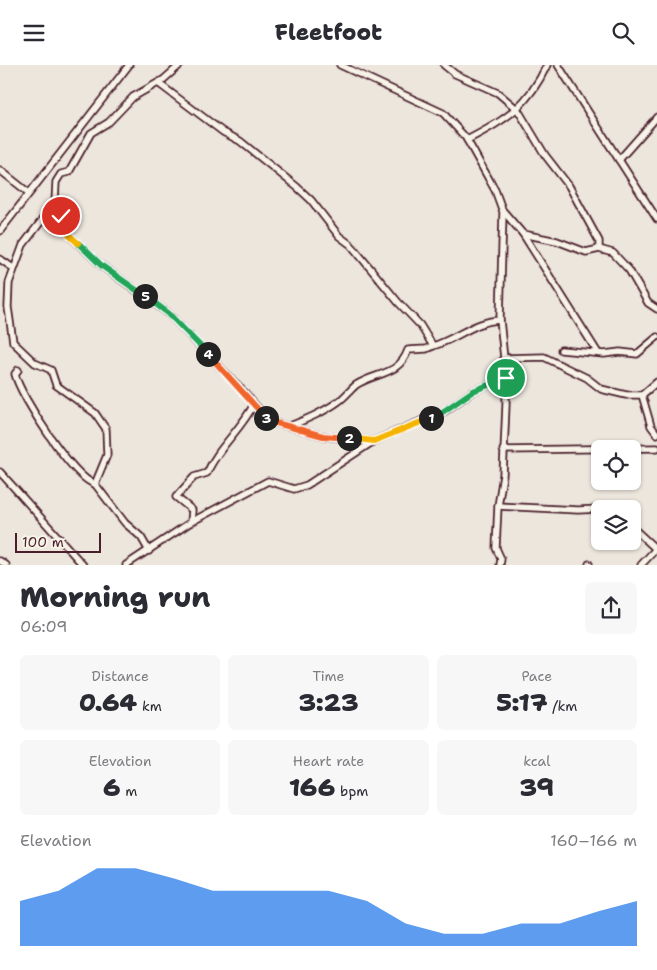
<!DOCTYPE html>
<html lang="en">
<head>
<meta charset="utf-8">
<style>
	:root { --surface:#fff; --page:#f7f7f7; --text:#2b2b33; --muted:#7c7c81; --accent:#1a73e8 }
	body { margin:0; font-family:"Shantell Sans",sans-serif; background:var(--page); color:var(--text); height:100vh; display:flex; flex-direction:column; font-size:19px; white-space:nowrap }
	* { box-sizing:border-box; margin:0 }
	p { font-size:16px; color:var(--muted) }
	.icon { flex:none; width:28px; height:28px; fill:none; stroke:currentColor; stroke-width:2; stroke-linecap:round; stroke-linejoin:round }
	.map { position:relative; height:500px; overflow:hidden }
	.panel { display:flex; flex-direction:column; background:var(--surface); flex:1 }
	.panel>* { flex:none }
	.controls { position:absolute; left:591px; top:375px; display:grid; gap:10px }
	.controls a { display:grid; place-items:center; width:50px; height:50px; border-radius:8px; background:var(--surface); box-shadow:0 1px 4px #0004; font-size:25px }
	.scale { position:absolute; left:15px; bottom:12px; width:86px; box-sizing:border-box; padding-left:5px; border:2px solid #4a1f2b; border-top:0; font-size:14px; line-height:18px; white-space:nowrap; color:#4a1f2b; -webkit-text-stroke:4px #f7f3e8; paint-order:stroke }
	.pin { position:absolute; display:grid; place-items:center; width:42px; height:42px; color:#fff; margin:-21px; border:2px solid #fff; border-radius:50%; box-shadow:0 1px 5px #0007 }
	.km { position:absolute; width:25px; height:25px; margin:-12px; border-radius:50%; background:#222; color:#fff; font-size:14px; line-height:25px; text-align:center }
	.round { display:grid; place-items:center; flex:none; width:52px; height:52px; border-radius:8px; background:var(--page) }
	.summary { display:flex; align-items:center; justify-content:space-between; height:85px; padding:0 20px }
	h1 { font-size:28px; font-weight:800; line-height:38px }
	.stats { display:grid; grid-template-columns:repeat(3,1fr); gap:8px; height:85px; padding:5px 20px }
	.stats div { display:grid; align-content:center; border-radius:8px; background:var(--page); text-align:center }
	.stats b { font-size:25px; font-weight:800 }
	.stats small { font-size:14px; font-weight:400 }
	.stats p { font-size:14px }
	.chart { height:140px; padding:10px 20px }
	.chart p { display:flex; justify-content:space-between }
	.chart svg { width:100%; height:90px; margin-top:5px; fill:var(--accent); opacity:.7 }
	header { display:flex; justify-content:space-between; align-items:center; height:65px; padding:0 20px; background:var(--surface); font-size:22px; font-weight:800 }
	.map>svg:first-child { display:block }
</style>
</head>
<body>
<header><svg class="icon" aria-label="menu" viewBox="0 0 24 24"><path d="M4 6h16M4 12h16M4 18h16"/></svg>Fleetfoot<svg class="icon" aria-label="search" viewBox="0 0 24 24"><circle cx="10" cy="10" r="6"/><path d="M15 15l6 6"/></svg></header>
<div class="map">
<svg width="657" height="500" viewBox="0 0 657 500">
	<rect width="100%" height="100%" fill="#ece6dd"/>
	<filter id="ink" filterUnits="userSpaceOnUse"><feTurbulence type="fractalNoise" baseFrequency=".02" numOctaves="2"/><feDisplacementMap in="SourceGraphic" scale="10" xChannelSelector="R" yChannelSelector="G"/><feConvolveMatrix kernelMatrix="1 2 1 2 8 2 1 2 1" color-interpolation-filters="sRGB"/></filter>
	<g filter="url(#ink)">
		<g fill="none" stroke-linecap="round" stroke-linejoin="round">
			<defs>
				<g id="minor">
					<path d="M340 0 443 48 466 73 495 125 503 147 500 255 506 313V340L503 410 498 441 496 483 501 494 500 500"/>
					<path d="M444 0 455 9 498 28 518 45 545 90 569 121 599 176V184"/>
					<path d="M558 0 657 154"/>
					<path d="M158 18 223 67 240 76 297 122 311 135 339 171 351 180 398 237 420 260 433 281C457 274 474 256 500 255"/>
					<path d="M467 75C506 55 528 41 547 0"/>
					<path d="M619 95 657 52"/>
					<path d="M0 105 29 128"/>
					<path d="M504 147 523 169 557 176 586 187 599 184 613 188 629 205 648 238 657 244"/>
					<path d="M46 150 61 151 69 170 102 201 168 248 243 326 269 356 323 371 374 376 445 346 473 326 506 313"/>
					<path d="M0 166 129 0"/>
					<path d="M523 169 598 288"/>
					<path d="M0 194 13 203"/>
					<path d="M561 285 604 289 620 287 637 289 657 272"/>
					<path d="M504 293 544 292 587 313 601 324 626 330H642L657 317"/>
					<path d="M18 305 15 309C20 331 74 414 95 419L125 458 141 472 149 486"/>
					<path d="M642 330 651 361 657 369"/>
					<path d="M290 361C307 354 324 347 339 336 345 332 350 325 356 320 376 307 399 311 408 285L426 284 433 281"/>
					<path d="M503 385 657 383"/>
					<path d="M0 407 83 500"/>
					<path d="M95 419 107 390 106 364 95 348 56 320 51 305 35 298 13 277 8 242 9 218 23 180 55 138 56 117 61 109 69 107 91 68 109 57 133 32 163 15 180 0"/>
					<path d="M498 441 578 445 600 444"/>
					<path d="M601 444H613"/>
					<path d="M191 457 268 416 294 424 307 420 374 376"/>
					<path d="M632 462 657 485"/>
					<path d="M0 496 6 500"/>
					<path d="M589 499V500"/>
					<path d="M126 500 191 457 192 445 176 432 194 412 207 408C218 382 241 365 254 339"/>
					<path d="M641 500 655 485"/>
				</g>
			</defs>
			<use href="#minor" stroke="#4a1f2b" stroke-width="9"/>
			<use href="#minor" stroke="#f7f3e8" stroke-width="5.5"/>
		</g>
	</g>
	<g fill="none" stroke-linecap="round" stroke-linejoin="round" filter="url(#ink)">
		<defs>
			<path id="split-1" d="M431 353 444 346 473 326 506 313"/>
			<path id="split-2" d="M349 373 374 376 431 353"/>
			<path id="split-3" d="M266 353 269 356 323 371 349 373"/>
			<path id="split-4" d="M208 289 266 353"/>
			<path id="split-5" d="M145 231 168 248 208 289"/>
			<path id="split-6" d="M78 178 102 201 145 231"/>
			<path id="split-7" d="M61 151 69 170 78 178"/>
		</defs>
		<use href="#split-1" stroke="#fff" stroke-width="10"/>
		<use href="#split-2" stroke="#fff" stroke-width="10"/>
		<use href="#split-3" stroke="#fff" stroke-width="10"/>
		<use href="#split-4" stroke="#fff" stroke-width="10"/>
		<use href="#split-5" stroke="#fff" stroke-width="10"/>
		<use href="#split-6" stroke="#fff" stroke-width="10"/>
		<use href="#split-7" stroke="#fff" stroke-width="10"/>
		<use href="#split-1" stroke="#22a559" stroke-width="6"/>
		<use href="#split-2" stroke="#f5b400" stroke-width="6"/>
		<use href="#split-3" stroke="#f0652b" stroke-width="6"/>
		<use href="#split-4" stroke="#f0652b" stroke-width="6"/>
		<use href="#split-5" stroke="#22a559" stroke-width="6"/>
		<use href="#split-6" stroke="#22a559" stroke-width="6"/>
		<use href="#split-7" stroke="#f5b400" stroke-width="6"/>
	</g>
</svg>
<div class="controls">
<a><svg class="icon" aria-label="locate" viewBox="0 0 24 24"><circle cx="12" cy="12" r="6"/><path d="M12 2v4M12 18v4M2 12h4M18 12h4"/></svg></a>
<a><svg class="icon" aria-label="layers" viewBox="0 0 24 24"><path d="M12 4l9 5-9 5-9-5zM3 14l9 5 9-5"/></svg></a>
</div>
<div class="scale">100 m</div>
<div class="pin" style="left:506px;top:313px;background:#1e9e55"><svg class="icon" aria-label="arrive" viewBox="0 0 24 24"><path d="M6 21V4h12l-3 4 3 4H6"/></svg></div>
<div class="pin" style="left:61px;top:151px;background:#d93025"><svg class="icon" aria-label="check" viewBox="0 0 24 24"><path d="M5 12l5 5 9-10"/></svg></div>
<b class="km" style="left:431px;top:353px">1</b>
<b class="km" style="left:349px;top:373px">2</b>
<b class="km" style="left:266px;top:353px">3</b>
<b class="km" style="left:208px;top:289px">4</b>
<b class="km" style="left:145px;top:231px">5</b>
</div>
<section class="panel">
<div class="summary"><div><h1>Morning run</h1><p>06:09</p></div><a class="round"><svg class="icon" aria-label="share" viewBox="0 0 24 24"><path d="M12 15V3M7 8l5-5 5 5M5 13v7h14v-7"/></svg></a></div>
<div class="stats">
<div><p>Distance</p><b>0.64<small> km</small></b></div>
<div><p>Time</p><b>3:23</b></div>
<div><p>Pace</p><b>5:17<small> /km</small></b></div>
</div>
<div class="stats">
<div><p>Elevation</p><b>6<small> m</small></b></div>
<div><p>Heart rate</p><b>166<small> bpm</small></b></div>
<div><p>kcal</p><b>39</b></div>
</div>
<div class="chart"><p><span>Elevation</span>160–166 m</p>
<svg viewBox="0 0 160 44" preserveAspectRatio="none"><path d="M0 44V22L10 17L20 6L30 6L40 11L50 17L60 17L70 17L80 17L90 22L100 33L110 38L120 38L130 33L140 33L150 27L160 22V44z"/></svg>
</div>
</section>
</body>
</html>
